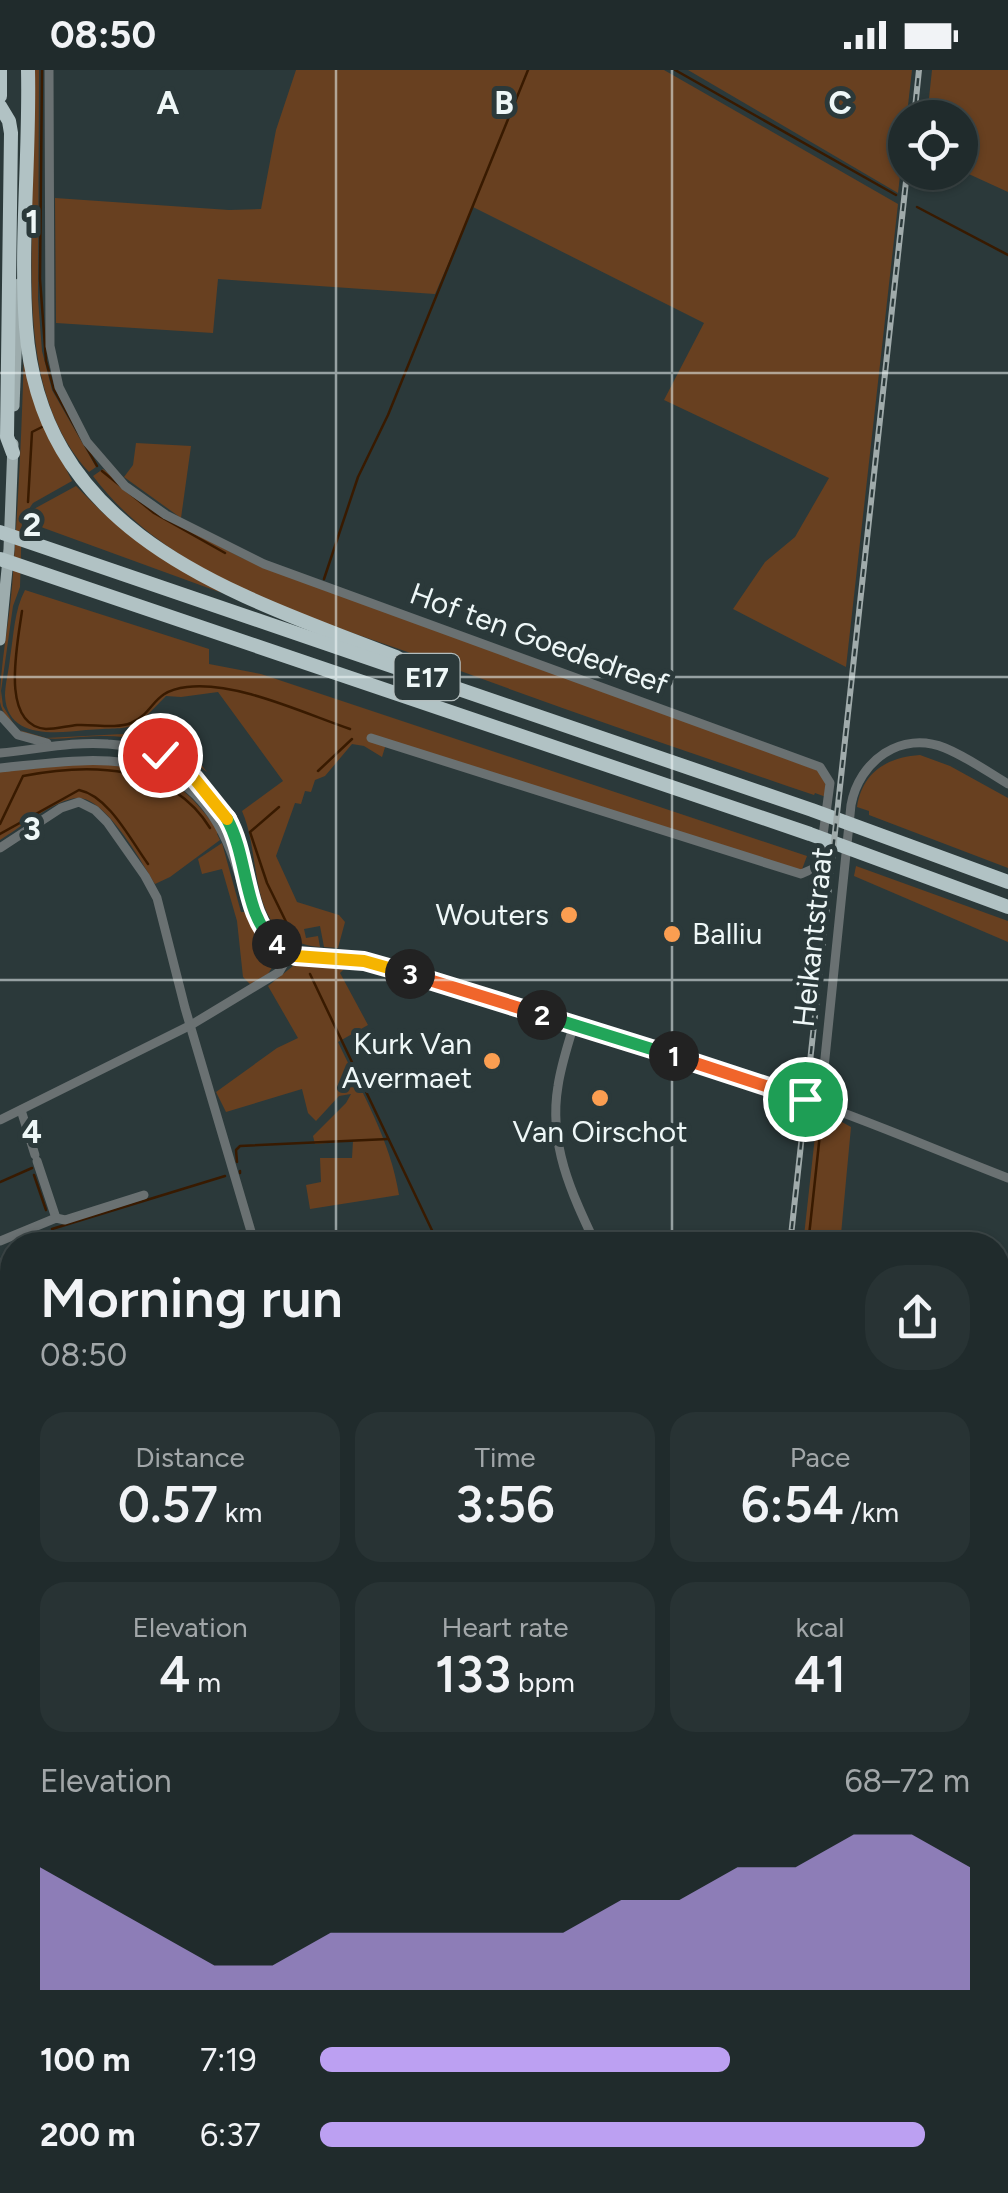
<!DOCTYPE html>
<html lang="en">
<head>
<meta charset="utf-8">
<style>
	:root { --surface:#202b2c; --page:#283334; --text:#f1f3f6; --muted:#a2a7a9; --line:#3d4748; --accent:#bca0f2 }
	body { margin:0; font-family:Figtree,sans-serif; background:var(--page); color:var(--text); height:100vh; display:flex; flex-direction:column; font-size:38px; white-space:nowrap }
	* { box-sizing:border-box; margin:0 }
	p { font-size:32px; color:var(--muted) }
	.icon { flex:none; width:55px; height:55px; fill:none; stroke:currentColor; stroke-width:2; stroke-linecap:round; stroke-linejoin:round }
	.map { position:relative; flex:1; overflow:hidden }
	.details { position:absolute; left:0px; top:1162px; width:1010px; height:962px; display:flex; flex-direction:column; background:var(--surface); border-radius:40px 40px 0 0; box-shadow:0 2px 8px #0004,0 0 0 2px var(--line) }
	.details>* { flex:none }
	.buttons { position:absolute; left:888px; top:30px; display:grid; gap:20px }
	.buttons a { display:grid; place-items:center; width:90px; height:90px; border-radius:50%; background:var(--surface); box-shadow:0 2px 8px #0004,0 0 0 2px var(--line); font-size:50px }
	.pin { position:absolute; display:grid; place-items:center; width:85px; height:85px; color:#fff; margin:-42px; border:5px solid #fff; border-radius:50%; box-shadow:0 2px 10px #0007 }
	.km { position:absolute; width:50px; height:50px; margin:-25px; border-radius:50%; background:#222; color:#fff; font-size:28px; line-height:50px; text-align:center }
	.round { display:grid; place-items:center; flex:none; width:105px; height:105px; border-radius:40px; background:var(--page) }
	.headline { display:flex; align-items:center; justify-content:space-between; height:170px; padding:0 40px }
	h1 { font-size:55px; font-weight:600; line-height:75px }
	.figures { display:grid; grid-template-columns:repeat(3,1fr); gap:15px; height:170px; padding:10px 40px }
	.figures div { display:grid; align-content:center; border-radius:25px; background:var(--page); text-align:center }
	.figures b { font-size:50px; font-weight:600 }
	.figures small { font-size:28px; font-weight:400 }
	.figures p { font-size:28px }
	.chart { height:280px; padding:20px 40px }
	.chart p { display:flex; justify-content:space-between }
	.chart svg { width:100%; height:180px; margin-top:10px; fill:var(--accent); opacity:.7 }
	ul { padding:0 40px; list-style:none; font-size:32px }
	li { display:grid; grid-template-columns:160px 120px 1fr; align-items:center; height:75px }
	li i { height:25px; border-radius:12px; background:var(--accent) }
	.status { display:flex; justify-content:space-between; align-items:center; height:70px; padding:0 50px; background:var(--surface); direction:ltr }
	.status svg { height:28px; fill:currentColor }
	.map>svg:first-child { display:block }
</style>
</head>
<body>
<div class="status"><b>08:50</b><svg viewBox="0 0 49 12"><path d="M0 12V9h3v3zM5 12V6h3v6zM10 12V3h3v9zM15 12V0h3v12zM26 1h20v11H26zM47 4h2v5h-2z"/></svg></div>
<div class="map">
<svg width="1008" height="2123" viewBox="0 0 1008 2123">
	<rect width="100%" height="100%" fill="#2b393a"/>
	<g fill="#684020">
		<path d="M34 0H39L38 229 42 281 52 320 96 397 89 402C27 334 31 235 32 147 32 98 33 49 34 0Z"/>
		<path d="M296 0H664L898 134 846 597 733 539 765 492 795 467 829 408 664 330 704 253 473 137 435 224 218 209 213 263 56 253 55 128 229 140 261 139 276 60Z"/>
		<path d="M688 0H912L898 123Z"/>
		<path d="M932 0H1008V122L960 100V48L927 47Z"/>
		<path d="M24 279 44 355 72 411 33 433 22 449 20 517 13 536 1 621 3 636 16 658C9 650 2 643 0 632 0 595 9 554 12 517 18 437 22 360 24 279Z"/>
		<path d="M136 373 191 376 181 448 124 407 133 395Z"/>
		<path d="M103 399 156 443 242 488 825 703 826 727 815 723 814 725C694 684 574 643 455 599 331 553 174 514 93 406Z"/>
		<path d="M76 416 103 443 149 480 222 523 30 453 32 440Z"/>
		<path d="M25 520 209 579V594L261 604 807 786 801 802 369 664 367 668 386 674 382 687 364 676 352 674 325 706 315 710 311 722 305 721 301 734 295 733 276 786 297 832 339 845 345 852 338 878 324 877 320 856 304 859 306 868 318 866 320 877C244 870 264 791 242 741L283 711 218 622 181 627 166 626C128 665 138 656 86 660 58 663 7 670 5 626 5 614 9 600 10 588 14 564 14 541 25 520Z"/>
		<path d="M161 643 207 702 175 678 172 681C149 671 126 665 100 666 72 666 45 675 19 660L46 668 123 664 141 658 155 644Z"/>
		<path d="M920 685 950 696 1008 728V798L869 745V741L857 737C862 702 888 687 920 685Z"/>
		<path d="M65 694C142 694 172 695 219 762L217 764 220 770 170 807 155 814C141 791 105 726 77 728 56 729 18 759 0 770V702Z"/>
		<path d="M222 773 241 842H244L272 878 277 889 268 904 250 914 243 907 237 851 222 799 202 804 198 789Z"/>
		<path d="M856 796 1008 851V872L854 806Z"/>
		<path d="M298 892 339 893 345 898 340 903 368 955 338 972C361 1021 391 1071 399 1125L310 1139 306 1115 321 1112 320 1088H352L353 1071 315 1074 313 1066 346 1033 351 1024 339 1026 316 1051 308 1043 302 1019 226 1042 216 1022 277 978 298 968 268 916Z"/>
		<path d="M818 1039 851 1057 840 1175H803Z"/>
		<path d="M738 2113H885L889 2123H741Z"/>
	</g>
	<g fill="none" stroke-linecap="round" stroke-linejoin="round">
		<g stroke="#381a00" stroke-width="2.5">
			<path d="M42 0 40 209 46 291 54 320 97 396"/>
			<path d="M675 0 896 125"/>
			<path d="M917 137 1008 185"/>
			<path d="M102 401 154 443 225 483"/>
			<path d="M28 432 32 362 42 357"/>
			<path d="M324 509 358 407 388 345 528 0"/>
			<path d="M22 541C17 577 0 655 46 659 56 659 67 656 77 655 93 654 116 659 131 653 156 642 151 621 187 617 236 611 303 643 350 659"/>
			<path d="M318 701 352 669"/>
			<path d="M279 737 250 762 267 813 292 864"/>
			<path d="M0 754 23 706C89 693 170 693 210 758"/>
			<path d="M0 764 79 720C109 726 131 771 148 794"/>
			<path d="M310 904 439 1175"/>
			<path d="M237 1092 236 1080 240 1076 388 1069"/>
			<path d="M240 1101V1103"/>
			<path d="M34 1105 46 1140"/>
			<path d="M0 1112 32 1098"/>
			<path d="M52 1159 225 1106"/>
			<path d="M808 1175 822 1045"/>
			<path d="M0 1426 12 1422"/>
			<path d="M0 1968 4 1967"/>
			<path d="M94 2112V2113"/>
		</g>
		<g stroke="#6a7172" stroke-width="9">
			<path d="M49 0 50 276 59 317 87 372 125 416 166 445 264 494 820 697 830 713 820 788 817 797 801 804 371 668"/>
			<path d="M0 645 18 665 47 673"/>
			<path d="M0 683C36 680 72 671 108 674 201 679 241 755 253 838"/>
			<path d="M0 698C112 686 198 672 238 802 248 834 259 865 289 883 309 895 341 887 364 891 393 897 422 908 451 917 561 951 673 983 782 1021 858 1046 933 1079 1008 1108"/>
			<path d="M0 778 61 738 79 732 95 740 107 752 145 806 157 828 185 938 255 1175"/>
			<path d="M574 954C568 975 561 995 558 1016 548 1074 572 1124 596 1175"/>
			<path d="M816 1034 821 1027 851 735C859 691 901 660 945 678 967 687 988 702 1008 714"/>
			<path d="M21 1040 35 1085"/>
			<path d="M0 1050 191 955 279 902 290 883"/>
			<path d="M37 1091 56 1148"/>
			<path d="M0 1171 56 1148 65 1150 144 1125"/>
			<path d="M0 1193 12 1222"/>
			<path d="M998 1375 1008 1284"/>
			<path d="M0 1382 12 1379"/>
			<path d="M0 1478 12 1473"/>
			<path d="M998 1590 1008 1592"/>
			<path d="M0 1645 12 1639"/>
			<path d="M0 1779 12 1778"/>
			<path d="M10 1955 12 1982"/>
			<path d="M998 2014 1008 2019"/>
			<path d="M516 2112 520 2123"/>
			<path d="M657 2112 660 2123"/>
			<path d="M95 2123 117 2112"/>
			<path d="M399 2123 430 2113"/>
			<path d="M701 2123 702 2112"/>
		</g>
		<g stroke="#9dacad" stroke-width="11">
			<path d="M14 336 19 214"/>
			<path d="M0 570 9 479 13 374"/>
		</g>
		<g stroke="#b1c2c4" stroke-width="14">
			<path d="M28 0C30 85 20 172 26 257 41 466 232 523 396 587L411 596"/>
			<path d="M0 26V0"/>
			<path d="M0 36 9 51 11 63 7 367 13 383"/>
			<path d="M0 462 812 740 1008 812"/>
			<path d="M0 489 810 764 1008 837"/>
		</g>
		<defs>
			<g id="rail">
				<path d="M914 48 919 0"/>
				<path d="M790 1175 907 102"/>
				<path d="M687 2123 688 2112"/>
			</g>
		</defs>
		<use href="#rail" stroke="#a0abab" stroke-width="6"/>
		<use href="#rail" stroke="#2b393a" stroke-width="2.5" stroke-dasharray="8" stroke-linecap="butt"/>
	</g>
	<g fill="none" stroke-linecap="round" stroke-linejoin="round">
		<defs>
			<path id="split-1" d="M674 986 805 1029"/>
			<path id="split-2" d="M542 945 674 986"/>
			<path id="split-3" d="M410 904 542 945"/>
			<path id="split-4" d="M277 874 296 886 364 891 410 904"/>
			<path id="split-5" d="M227 749C249 788 243 848 277 874"/>
			<path id="split-6" d="M160 685 194 708 227 749"/>
		</defs>
		<use href="#split-1" stroke="#fff" stroke-width="20"/>
		<use href="#split-2" stroke="#fff" stroke-width="20"/>
		<use href="#split-3" stroke="#fff" stroke-width="20"/>
		<use href="#split-4" stroke="#fff" stroke-width="20"/>
		<use href="#split-5" stroke="#fff" stroke-width="20"/>
		<use href="#split-6" stroke="#fff" stroke-width="20"/>
		<use href="#split-1" stroke="#f0652b" stroke-width="12"/>
		<use href="#split-2" stroke="#22a559" stroke-width="12"/>
		<use href="#split-3" stroke="#f0652b" stroke-width="12"/>
		<use href="#split-4" stroke="#f5b400" stroke-width="12"/>
		<use href="#split-5" stroke="#22a559" stroke-width="12"/>
		<use href="#split-6" stroke="#f5b400" stroke-width="12"/>
	</g>
	<path fill="none" stroke="#eef7f7" stroke-width="2.5" stroke-opacity="0.55" d="M336 0V1175M672 0V1175M0 303H1008M0 607H1008M0 910H1008M0 1213H12M998 1213H1008M0 1516H12M998 1516H1008M0 1820H12M998 1820H1008M336 2112V2123M672 2112V2123"/>
	<g fill="#fb9e51" stroke="#2b393a" stroke-width="4">
		<circle cx="569" cy="845" r="10"/>
		<circle cx="672" cy="864" r="10"/>
		<circle cx="492" cy="991" r="10"/>
		<circle cx="600" cy="1028" r="10"/>
	</g>
	<g text-anchor="middle" stroke-width="10" stroke-linejoin="round" paint-order="stroke">
		<rect fill="#2b393a" stroke="#b4bebe" stroke-width="2.5" x="394.5" y="584" width="65" height="46" rx="8"/>
		<g font-size="28" font-weight="bold" fill="#eef7f7">
			<text x="427" y="617">E17</text>
		</g>
		<g font-size="30" fill="#eef7f7" stroke="#2b393a">
			<text transform="translate(539 569) rotate(20)" y="10">Hof ten Goededreef</text>
			<text transform="translate(813 867) rotate(-84)" y="10">Heikantstraat</text>
		</g>
		<g font-size="30" fill="#eef7f7" stroke="#2b393a" text-anchor="end">
			<text x="549" y="855">Wouters</text>
			<text x="692" y="874" text-anchor="start">Balliu</text>
			<text x="472" y="984">Kurk Van<tspan x="472" dy="34">Avermaet</tspan></text>
			<text x="600" y="1072" text-anchor="middle">Van Oirschot</text>
		</g>
	</g>
	<g font-size="32" text-anchor="middle" font-weight="bold" fill="#eef7f7" stroke="#2b393a" stroke-width="10" stroke-linejoin="round" paint-order="stroke">
		<text x="168" y="44">A</text>
		<text x="504" y="44">B</text>
		<text x="840" y="44">C</text>
		<text x="32" y="163">1</text>
		<text x="32" y="466">2</text>
		<text x="32" y="770">3</text>
		<text x="32" y="1073">4</text>
	</g>
</svg>
<div class="buttons">
<a><svg class="icon" aria-label="locate" viewBox="0 0 24 24"><circle cx="12" cy="12" r="6"/><path d="M12 2v4M12 18v4M2 12h4M18 12h4"/></svg></a>
</div>
<div class="pin" style="left:805px;top:1029px;background:#1e9e55"><svg class="icon" aria-label="arrive" viewBox="0 0 24 24"><path d="M6 21V4h12l-3 4 3 4H6"/></svg></div>
<div class="pin" style="left:160px;top:685px;background:#d93025"><svg class="icon" aria-label="check" viewBox="0 0 24 24"><path d="M5 12l5 5 9-10"/></svg></div>
<b class="km" style="left:674px;top:986px">1</b>
<b class="km" style="left:542px;top:945px">2</b>
<b class="km" style="left:410px;top:904px">3</b>
<b class="km" style="left:277px;top:874px">4</b>
<section class="details">
<div class="headline"><div><h1>Morning run</h1><p>08:50</p></div><a class="round"><svg class="icon" aria-label="share" viewBox="0 0 24 24"><path d="M12 15V3M7 8l5-5 5 5M5 13v7h14v-7"/></svg></a></div>
<div class="figures">
<div><p>Distance</p><b>0.57<small> km</small></b></div>
<div><p>Time</p><b>3:56</b></div>
<div><p>Pace</p><b>6:54<small> /km</small></b></div>
</div>
<div class="figures">
<div><p>Elevation</p><b>4<small> m</small></b></div>
<div><p>Heart rate</p><b>133<small> bpm</small></b></div>
<div><p>kcal</p><b>41</b></div>
</div>
<div class="chart"><p><span>Elevation</span>68–72 m</p>
<svg viewBox="0 0 160 44" preserveAspectRatio="none"><path d="M0 44V14L10 22L20 30L30 38L40 38L50 30L60 30L70 30L80 30L90 30L100 22L110 22L120 14L130 14L140 6L150 6L160 14V44z"/></svg>
</div>
<ul>
<li><b>100 m</b>7:19<i style="width:63%"></i></li>
<li><b>200 m</b>6:37<i style="width:93%"></i></li>
</ul>
</section>
</div>
</body>
</html>
